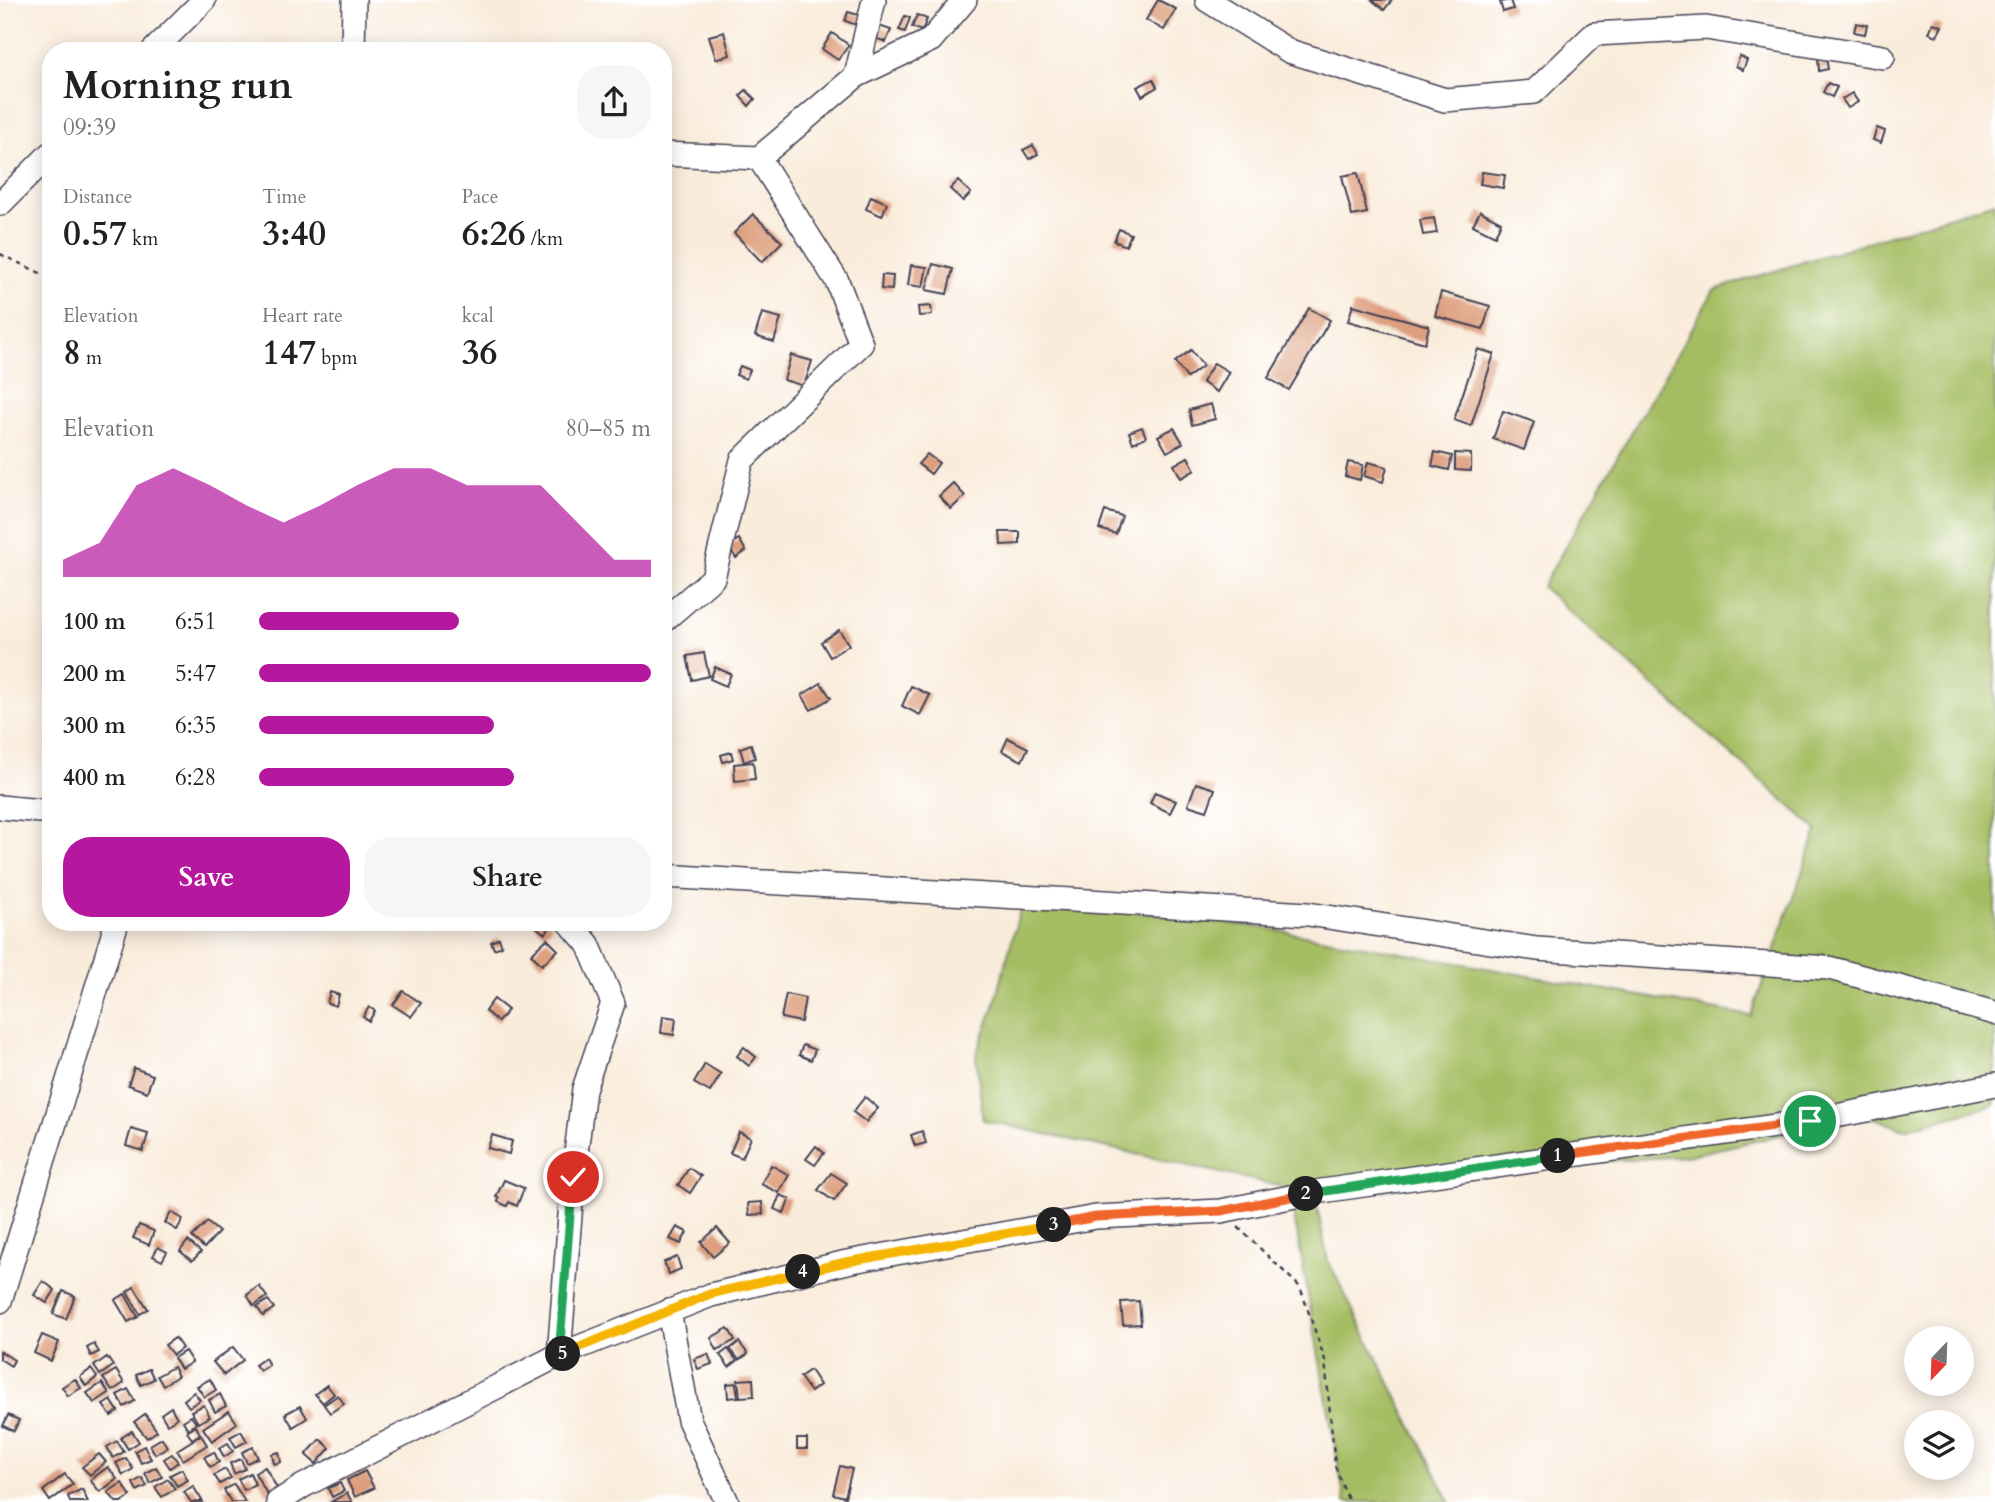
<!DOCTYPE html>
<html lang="en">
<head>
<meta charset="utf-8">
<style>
	:root { --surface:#fff; --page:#f6f6f6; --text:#202124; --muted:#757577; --accent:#b5179e }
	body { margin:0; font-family:Cardo,serif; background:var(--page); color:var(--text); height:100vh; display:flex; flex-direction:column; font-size:26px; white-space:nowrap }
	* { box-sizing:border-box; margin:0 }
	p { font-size:23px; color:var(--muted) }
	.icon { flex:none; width:38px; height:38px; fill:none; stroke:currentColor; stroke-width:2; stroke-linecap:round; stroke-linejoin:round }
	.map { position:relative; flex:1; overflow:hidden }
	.drawer { position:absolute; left:42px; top:42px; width:630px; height:889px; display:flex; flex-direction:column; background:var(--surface); border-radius:28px; box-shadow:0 4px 18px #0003 }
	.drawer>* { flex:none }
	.needle { width:46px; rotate:203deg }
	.controls { position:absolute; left:1904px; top:1326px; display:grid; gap:14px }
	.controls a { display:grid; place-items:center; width:70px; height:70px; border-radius:50%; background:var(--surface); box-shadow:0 4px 18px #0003; font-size:35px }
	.pin { position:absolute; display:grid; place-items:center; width:60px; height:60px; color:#fff; margin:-30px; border:4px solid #fff; border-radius:50%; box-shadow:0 2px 7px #0007 }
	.km { position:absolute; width:35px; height:35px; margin:-18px; border-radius:50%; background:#222; color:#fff; font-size:19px; line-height:35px; text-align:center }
	.round { display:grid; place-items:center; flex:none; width:74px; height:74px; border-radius:28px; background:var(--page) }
	.summary { display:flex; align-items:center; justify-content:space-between; height:119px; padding:0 21px }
	h1 { font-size:38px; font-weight:800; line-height:52px }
	.stats { display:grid; grid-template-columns:repeat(3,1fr); gap:10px; height:119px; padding:7px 21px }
	.stats div { display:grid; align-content:center }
	.stats b { font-size:35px; font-weight:800 }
	.stats small { font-size:19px; font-weight:400 }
	.stats p { font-size:19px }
	.chart { height:196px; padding:14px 21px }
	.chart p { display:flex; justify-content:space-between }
	.chart svg { width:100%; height:126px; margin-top:7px; fill:var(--accent); opacity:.7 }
	.primary-button { display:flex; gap:14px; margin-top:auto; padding:14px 21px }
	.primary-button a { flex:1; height:80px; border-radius:28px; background:var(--accent); color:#fff; font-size:28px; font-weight:800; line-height:80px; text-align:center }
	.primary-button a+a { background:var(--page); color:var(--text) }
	ul { padding:0 21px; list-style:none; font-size:23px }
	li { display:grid; grid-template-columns:112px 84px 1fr; align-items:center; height:52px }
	li i { height:18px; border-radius:9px; background:var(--accent) }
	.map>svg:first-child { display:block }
</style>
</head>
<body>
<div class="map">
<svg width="1995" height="1502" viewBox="0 0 1995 1502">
	<rect width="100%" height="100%" fill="#fff"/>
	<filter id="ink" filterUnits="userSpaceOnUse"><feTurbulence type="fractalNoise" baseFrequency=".0143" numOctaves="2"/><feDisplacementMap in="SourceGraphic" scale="14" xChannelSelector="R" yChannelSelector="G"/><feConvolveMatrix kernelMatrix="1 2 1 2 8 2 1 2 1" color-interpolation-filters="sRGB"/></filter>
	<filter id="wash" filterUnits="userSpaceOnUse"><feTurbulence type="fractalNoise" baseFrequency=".00686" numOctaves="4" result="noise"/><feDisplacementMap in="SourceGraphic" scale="28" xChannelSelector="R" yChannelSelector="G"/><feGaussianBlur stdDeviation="1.57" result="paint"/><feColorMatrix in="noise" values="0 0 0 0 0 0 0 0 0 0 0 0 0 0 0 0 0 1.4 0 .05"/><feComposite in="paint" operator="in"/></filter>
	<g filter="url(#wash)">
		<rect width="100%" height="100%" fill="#f9ecdb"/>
		<path fill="#a5bd62" stroke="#64704e" stroke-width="2" d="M1995 202V1105L1904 1129 1869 1116 1686 1156 1521 1166 1316 1202 1328 1261 1450 1502H1345L1289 1188 983 1120 976 1055 994 1007 1023 898 1265 928 1751 1016 1817 830 1542 587 1714 290Z"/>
		<g id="blocks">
			<g fill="#dd9f7e">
				<path d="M1158 0 1176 9 1164 30 1146 20Z"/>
				<path d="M1372 0H1392L1384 10Z"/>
				<path d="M1510 0 1513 9 1503 12 1500 2Z"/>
				<path d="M848 12 862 16 859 26 845 21Z"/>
				<path d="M917 15 927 19 922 31 912 27Z"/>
				<path d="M905 16 910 18 905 32 899 30Z"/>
				<path d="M1856 23 1867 25 1865 34 1854 32Z"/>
				<path d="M1933 23 1942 26 1937 36 1929 33Z"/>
				<path d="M876 25 891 30 886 42 872 37Z"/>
				<path d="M724 32 730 55 716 59 709 36Z"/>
				<path d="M832 33 849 45 838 60 822 49Z"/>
				<path d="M1740 56 1747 60 1743 70 1736 66Z"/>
				<path d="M1826 57 1828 69 1819 71 1818 58Z"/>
				<path d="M1153 79 1157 87 1142 96 1137 87Z"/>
				<path d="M1828 83 1837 87 1832 97 1823 92Z"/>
				<path d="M746 90 755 99 749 106 740 96Z"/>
				<path d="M1852 93 1858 102 1848 108 1842 99Z"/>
				<path d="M1877 128 1885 131 1881 143 1873 140Z"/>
				<path d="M1033 145 1038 154 1029 159 1023 150Z"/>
				<path d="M1482 172 1505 175 1503 188 1480 184Z"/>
				<path d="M1358 173 1367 213 1352 216 1342 176Z"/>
				<path d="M958 181 971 193 963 201 950 189Z"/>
				<path d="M871 196 887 203 882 216 866 209Z"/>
				<path d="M1480 211 1501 222 1495 236 1473 225Z"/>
				<path d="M753 214 782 242 762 262 734 233Z"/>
				<path d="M1434 218 1437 233 1423 235 1420 220Z"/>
				<path d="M1119 229 1131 234 1126 246 1114 241Z"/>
				<path d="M933 264 953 269 947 294 926 290Z"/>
				<path d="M911 265 927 267 923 287 908 285Z"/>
				<path d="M882 275 893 276 892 290 881 289Z"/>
				<path d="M1441 292 1490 306 1483 329 1435 316Z"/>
				<path d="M1353 305 1429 326 1425 343 1348 321Z"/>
				<path d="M931 306 932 315 919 316 918 307Z"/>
				<path d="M1309 308 1330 320 1289 390 1268 378Z"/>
				<path d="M762 313 781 318 774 342 755 336Z"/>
				<path d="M1478 349 1494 354 1471 426 1454 420Z"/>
				<path d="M1191 350 1203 366 1187 378 1175 362Z"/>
				<path d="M791 355 812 361 804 386 784 380Z"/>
				<path d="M1214 363 1229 372 1217 392 1202 382Z"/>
				<path d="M740 366 750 370 746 379 736 375Z"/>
				<path d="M1211 404 1215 419 1192 425 1189 410Z"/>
				<path d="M1503 411 1534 422 1524 450 1493 439Z"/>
				<path d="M1142 427 1146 437 1133 443 1129 432Z"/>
				<path d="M1174 428 1183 443 1167 452 1158 436Z"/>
				<path d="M1435 452 1452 456 1449 470 1432 466Z"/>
				<path d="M1455 453 1471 454V471L1455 470Z"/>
				<path d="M927 454 939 463 931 474 918 464Z"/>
				<path d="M1188 457 1195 470 1181 478 1174 465Z"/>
				<path d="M1348 462 1363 465 1360 480 1345 476Z"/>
				<path d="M1368 462 1387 467 1383 482 1364 476Z"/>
				<path d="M953 483 965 496 951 509 939 496Z"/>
				<path d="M1105 511 1122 516 1116 534 1099 529Z"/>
				<path d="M1000 532H1020V544L1001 545Z"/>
				<path d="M739 539 746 551 736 558 728 546Z"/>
				<path d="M839 630 849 645 830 657 821 642Z"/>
				<path d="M704 653 709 676 692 680 687 656Z"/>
				<path d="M715 667 731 674 726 686 710 679Z"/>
				<path d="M821 683 831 698 811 710 802 695Z"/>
				<path d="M911 686 930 695 920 715 902 706Z"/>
				<path d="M1008 738 1028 748 1022 761 1002 751Z"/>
				<path d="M751 744 755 758 744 762 740 748Z"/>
				<path d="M731 752 733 759 723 762 721 755Z"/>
				<path d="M753 762 755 779 735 781 734 764Z"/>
				<path d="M1196 783 1215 789 1207 811 1188 805Z"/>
				<path d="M1155 792 1176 801 1170 813 1150 803Z"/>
				<path d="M538 922H549L552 925 545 934 535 926Z"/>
				<path d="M499 938 502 946 494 949 491 942Z"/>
				<path d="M547 939 558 950 542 965 531 954Z"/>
				<path d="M403 991 421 1003 411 1017 393 1005Z"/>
				<path d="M330 992 339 995 336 1006 327 1003Z"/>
				<path d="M786 994 805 998 801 1022 781 1018Z"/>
				<path d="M494 999 508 1010 498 1022 485 1011Z"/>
				<path d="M369 1007 375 1011 369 1021 363 1017Z"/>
				<path d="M663 1016 676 1018 674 1035 661 1033Z"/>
				<path d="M803 1045 815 1050 811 1060 799 1055Z"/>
				<path d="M744 1047 756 1057 749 1066 737 1056Z"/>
				<path d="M705 1064 721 1074 710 1092 694 1083Z"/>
				<path d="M134 1068 153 1075 147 1092 128 1085Z"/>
				<path d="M865 1097 878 1108 866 1122 853 1112Z"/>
				<path d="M131 1129 148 1134 143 1151 126 1146Z"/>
				<path d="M922 1131 926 1143 915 1146 911 1135Z"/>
				<path d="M739 1132 751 1138 742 1158 730 1153Z"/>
				<path d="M492 1135 512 1141 509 1154 488 1148Z"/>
				<path d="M816 1146 824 1153 815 1165 806 1159Z"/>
				<path d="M771 1165 789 1175 779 1193 761 1184Z"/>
				<path d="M689 1168 701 1176 690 1193 678 1185Z"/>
				<path d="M831 1173 847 1183 834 1201 818 1190Z"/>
				<path d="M504 1180 524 1188 517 1206 509 1202 507 1206 498 1202 499 1198 496 1197Z"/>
				<path d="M780 1195 790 1199 784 1213 774 1209Z"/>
				<path d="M762 1202 763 1214 749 1215 748 1203Z"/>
				<path d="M171 1212 183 1219 177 1230 165 1223Z"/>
				<path d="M207 1222 219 1232 204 1248 192 1237Z"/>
				<path d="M139 1225 154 1231 149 1245 133 1238Z"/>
				<path d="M677 1227 687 1232 681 1244 670 1239Z"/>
				<path d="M717 1228 730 1243 713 1257 701 1242Z"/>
				<path d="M188 1241 201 1252 192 1261 180 1251Z"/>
				<path d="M158 1247 167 1252 162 1261 153 1256Z"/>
				<path d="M677 1257 681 1269 669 1274 664 1262Z"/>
				<path d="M43 1281 55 1290 47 1303 34 1295Z"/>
				<path d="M259 1286 267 1297 254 1306 247 1295Z"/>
				<path d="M134 1287 148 1309 140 1314 127 1292Z"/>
				<path d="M63 1291 75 1296 66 1319 53 1314Z"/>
				<path d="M125 1294 138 1317 128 1322 115 1300Z"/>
				<path d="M268 1300 274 1308 263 1316 257 1307Z"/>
				<path d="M1139 1301 1141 1324 1123 1325 1121 1302Z"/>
				<path d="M728 1328 735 1340 717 1350 711 1338Z"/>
				<path d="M42 1335 59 1342 51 1361 34 1353Z"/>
				<path d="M175 1338 182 1348 173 1355 165 1345Z"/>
				<path d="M739 1342 748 1354 739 1360 730 1349Z"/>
				<path d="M94 1344 99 1352 91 1356 87 1348Z"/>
				<path d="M233 1347 243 1360 224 1375 213 1362Z"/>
				<path d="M728 1349 737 1361 729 1367 720 1355Z"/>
				<path d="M0 1351 14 1360 11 1366 0 1359Z"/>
				<path d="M185 1351 192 1362 181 1369 174 1358Z"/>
				<path d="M708 1354 712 1364 698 1369 694 1359Z"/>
				<path d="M107 1357 113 1366 100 1375 94 1366Z"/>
				<path d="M265 1358 269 1365 260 1371 255 1365Z"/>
				<path d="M173 1367 178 1376 163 1385 157 1376Z"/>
				<path d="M91 1369 97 1377 86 1386 80 1377Z"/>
				<path d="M149 1369 154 1379 141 1385 136 1375Z"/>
				<path d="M116 1370 124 1383 112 1391 103 1378Z"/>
				<path d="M810 1370 820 1385 811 1392 800 1377Z"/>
				<path d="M75 1379 81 1388 68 1396 62 1387Z"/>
				<path d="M210 1379 216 1390 204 1397 197 1386Z"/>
				<path d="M753 1379 754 1396 740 1397 738 1380Z"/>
				<path d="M102 1383 109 1393 94 1403 87 1393Z"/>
				<path d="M736 1383 738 1397 728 1398 727 1384Z"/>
				<path d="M327 1385 334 1394 323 1403 315 1394Z"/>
				<path d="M128 1389 135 1401 124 1407 117 1395Z"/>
				<path d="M194 1392 200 1400 189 1407 184 1400Z"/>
				<path d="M220 1394 226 1406 215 1412 209 1400Z"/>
				<path d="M338 1395 344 1404 330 1413 324 1405Z"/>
				<path d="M111 1400 118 1411 111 1416 103 1405Z"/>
				<path d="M204 1405 210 1417 198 1423 191 1411Z"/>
				<path d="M300 1406 307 1418 293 1427 285 1414Z"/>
				<path d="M171 1407 177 1418 167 1424 161 1414Z"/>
				<path d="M229 1411 237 1423 212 1441 203 1428Z"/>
				<path d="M145 1414 157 1431 147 1438 134 1422Z"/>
				<path d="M8 1415 19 1420 14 1431 3 1426Z"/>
				<path d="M191 1416 196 1423 188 1429 183 1421Z"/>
				<path d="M196 1426 200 1434 192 1439 187 1432Z"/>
				<path d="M132 1431 139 1442 128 1449 121 1438Z"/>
				<path d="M241 1431 247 1441 236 1447 230 1437Z"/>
				<path d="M201 1435 207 1445 183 1460 177 1450Z"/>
				<path d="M162 1438 167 1447 155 1454 150 1445Z"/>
				<path d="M320 1439 330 1448 316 1464 306 1455Z"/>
				<rect x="797" y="1439" width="10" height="10"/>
				<path d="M117 1441 124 1452 113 1458 107 1447Z"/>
				<path d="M228 1443 233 1451 224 1457 219 1448Z"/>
				<path d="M144 1446 151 1459 141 1463 135 1451Z"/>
				<path d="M253 1447 258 1458 247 1463 242 1452Z"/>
				<path d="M214 1452 219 1462 210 1467 204 1457Z"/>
				<path d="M279 1452 281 1462 274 1464 272 1454Z"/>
				<path d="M99 1454 106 1462 90 1475 82 1467Z"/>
				<path d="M172 1454 178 1462 170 1468 164 1459Z"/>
				<path d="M126 1458 133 1469 123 1475 116 1463Z"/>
				<path d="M241 1459 245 1469 234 1474 230 1463Z"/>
				<path d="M840 1466 852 1469 845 1497 833 1494Z"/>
				<path d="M108 1467 117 1479 100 1492 90 1480Z"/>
				<path d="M156 1467 162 1477 150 1483 145 1473Z"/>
				<path d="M265 1467 277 1488 267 1494 255 1473Z"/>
				<path d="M182 1469 188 1480 177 1486 170 1475Z"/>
				<path d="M225 1469 231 1478 220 1484 214 1475Z"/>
				<path d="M365 1471 374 1488 355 1497 347 1480Z"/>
				<path d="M250 1473 255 1484 244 1490 238 1479Z"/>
				<path d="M65 1474 73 1484 50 1501 43 1491Z"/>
				<path d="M142 1478 147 1486 137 1491 133 1483Z"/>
				<path d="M168 1479 175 1489 162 1497 155 1487Z"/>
				<path d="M122 1483 131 1496 122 1502H116L108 1492Z"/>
				<path d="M340 1483 344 1491 332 1497 328 1488Z"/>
				<path d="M234 1484 245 1502H231L224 1490Z"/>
				<path d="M193 1486 203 1502H191L184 1492Z"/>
				<path d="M82 1489 88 1502H70L68 1496Z"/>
				<path d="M347 1493 352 1502H331Z"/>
			</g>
		</g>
	</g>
	<g filter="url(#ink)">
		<use href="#blocks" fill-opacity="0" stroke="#424053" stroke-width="2"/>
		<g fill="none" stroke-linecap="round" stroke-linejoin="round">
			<defs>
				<g id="minor">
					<path d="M1207 0 1289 51 1445 100 1534 92 1594 34 1706 28 1883 57"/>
					<path d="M153 51 204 0"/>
					<path d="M353 51 354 0"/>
					<path d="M856 76 931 40 965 0"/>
					<path d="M663 154 759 158"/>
					<path d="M0 204 51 153"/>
					<path d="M663 621 713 578 742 460 861 344 837 281 759 158 856 76 874 0"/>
					<path d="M0 807 51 812"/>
					<path d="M663 876 1308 914 1537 949 1829 968 1995 1013"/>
					<path d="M0 1301 117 922"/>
					<path d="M669 1311 689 1420 727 1502"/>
					<path d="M559 1355 573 1177 584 1089 613 1003 588 944 569 922"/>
					<path d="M278 1502 303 1486 559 1355 711 1295 847 1262 1096 1217 1221 1211 1315 1192 1810 1121 1995 1085"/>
				</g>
			</defs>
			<use href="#minor" stroke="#424053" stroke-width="26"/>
			<g stroke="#424053" stroke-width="2.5" stroke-dasharray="5 5" stroke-linecap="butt">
				<path d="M0 254 51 278"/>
				<path d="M1238 1227 1300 1287 1325 1360 1335 1466 1349 1502"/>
			</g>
			<use href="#minor" stroke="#fff" stroke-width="23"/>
		</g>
	</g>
	<g fill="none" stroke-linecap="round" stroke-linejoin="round" filter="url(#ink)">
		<defs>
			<path id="split-1" d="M1558 1156 1810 1121"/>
			<path id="split-2" d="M1306 1194 1558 1156"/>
			<path id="split-3" d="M1054 1225 1096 1217 1221 1211 1306 1194"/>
			<path id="split-4" d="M803 1272 846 1262 1054 1225"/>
			<path id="split-5" d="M563 1354 710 1294 803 1272"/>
			<path id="split-6" d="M563 1354 559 1355 573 1177"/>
		</defs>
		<use href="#split-1" stroke="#fff" stroke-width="14"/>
		<use href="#split-2" stroke="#fff" stroke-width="14"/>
		<use href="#split-3" stroke="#fff" stroke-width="14"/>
		<use href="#split-4" stroke="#fff" stroke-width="14"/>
		<use href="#split-5" stroke="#fff" stroke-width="14"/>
		<use href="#split-6" stroke="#fff" stroke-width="14"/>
		<use href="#split-1" stroke="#f0652b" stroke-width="9"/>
		<use href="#split-2" stroke="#22a559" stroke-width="9"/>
		<use href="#split-3" stroke="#f0652b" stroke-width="9"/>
		<use href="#split-4" stroke="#f5b400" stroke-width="9"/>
		<use href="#split-5" stroke="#f5b400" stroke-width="9"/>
		<use href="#split-6" stroke="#22a559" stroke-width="9"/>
	</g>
</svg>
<div class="controls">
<a><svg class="needle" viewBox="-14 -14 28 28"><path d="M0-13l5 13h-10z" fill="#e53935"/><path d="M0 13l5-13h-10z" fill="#757577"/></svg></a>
<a><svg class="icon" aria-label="layers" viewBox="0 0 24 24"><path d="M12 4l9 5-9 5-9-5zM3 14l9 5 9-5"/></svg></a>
</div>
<div class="pin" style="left:1810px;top:1121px;background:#1e9e55"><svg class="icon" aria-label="arrive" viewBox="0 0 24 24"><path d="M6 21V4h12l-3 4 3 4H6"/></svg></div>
<div class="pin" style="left:573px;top:1177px;background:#d93025"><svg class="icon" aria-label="check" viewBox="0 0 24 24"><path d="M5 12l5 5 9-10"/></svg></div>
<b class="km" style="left:1558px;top:1156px">1</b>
<b class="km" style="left:1306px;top:1194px">2</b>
<b class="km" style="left:1054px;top:1225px">3</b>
<b class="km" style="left:803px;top:1272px">4</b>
<b class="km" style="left:563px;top:1354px">5</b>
<section class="drawer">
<div class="summary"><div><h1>Morning run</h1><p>09:39</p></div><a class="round"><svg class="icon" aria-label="share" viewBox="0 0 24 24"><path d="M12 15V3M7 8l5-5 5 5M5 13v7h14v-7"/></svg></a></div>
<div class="stats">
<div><p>Distance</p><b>0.57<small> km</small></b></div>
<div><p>Time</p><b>3:40</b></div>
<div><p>Pace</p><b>6:26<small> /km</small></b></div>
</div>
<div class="stats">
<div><p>Elevation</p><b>8<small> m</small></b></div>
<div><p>Heart rate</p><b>147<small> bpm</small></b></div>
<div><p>kcal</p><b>36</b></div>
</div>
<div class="chart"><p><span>Elevation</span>80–85 m</p>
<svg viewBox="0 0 160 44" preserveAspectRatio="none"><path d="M0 44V38L10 32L20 12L30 6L40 12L50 19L60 25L70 19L80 12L90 6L100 6L110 12L120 12L130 12L140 25L150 38L160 38V44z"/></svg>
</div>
<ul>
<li><b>100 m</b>6:51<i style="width:51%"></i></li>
<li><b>200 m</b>5:47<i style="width:100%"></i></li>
<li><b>300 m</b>6:35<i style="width:60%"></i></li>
<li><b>400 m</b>6:28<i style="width:65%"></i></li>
</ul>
<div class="primary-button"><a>Save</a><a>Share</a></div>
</section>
</div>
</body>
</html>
